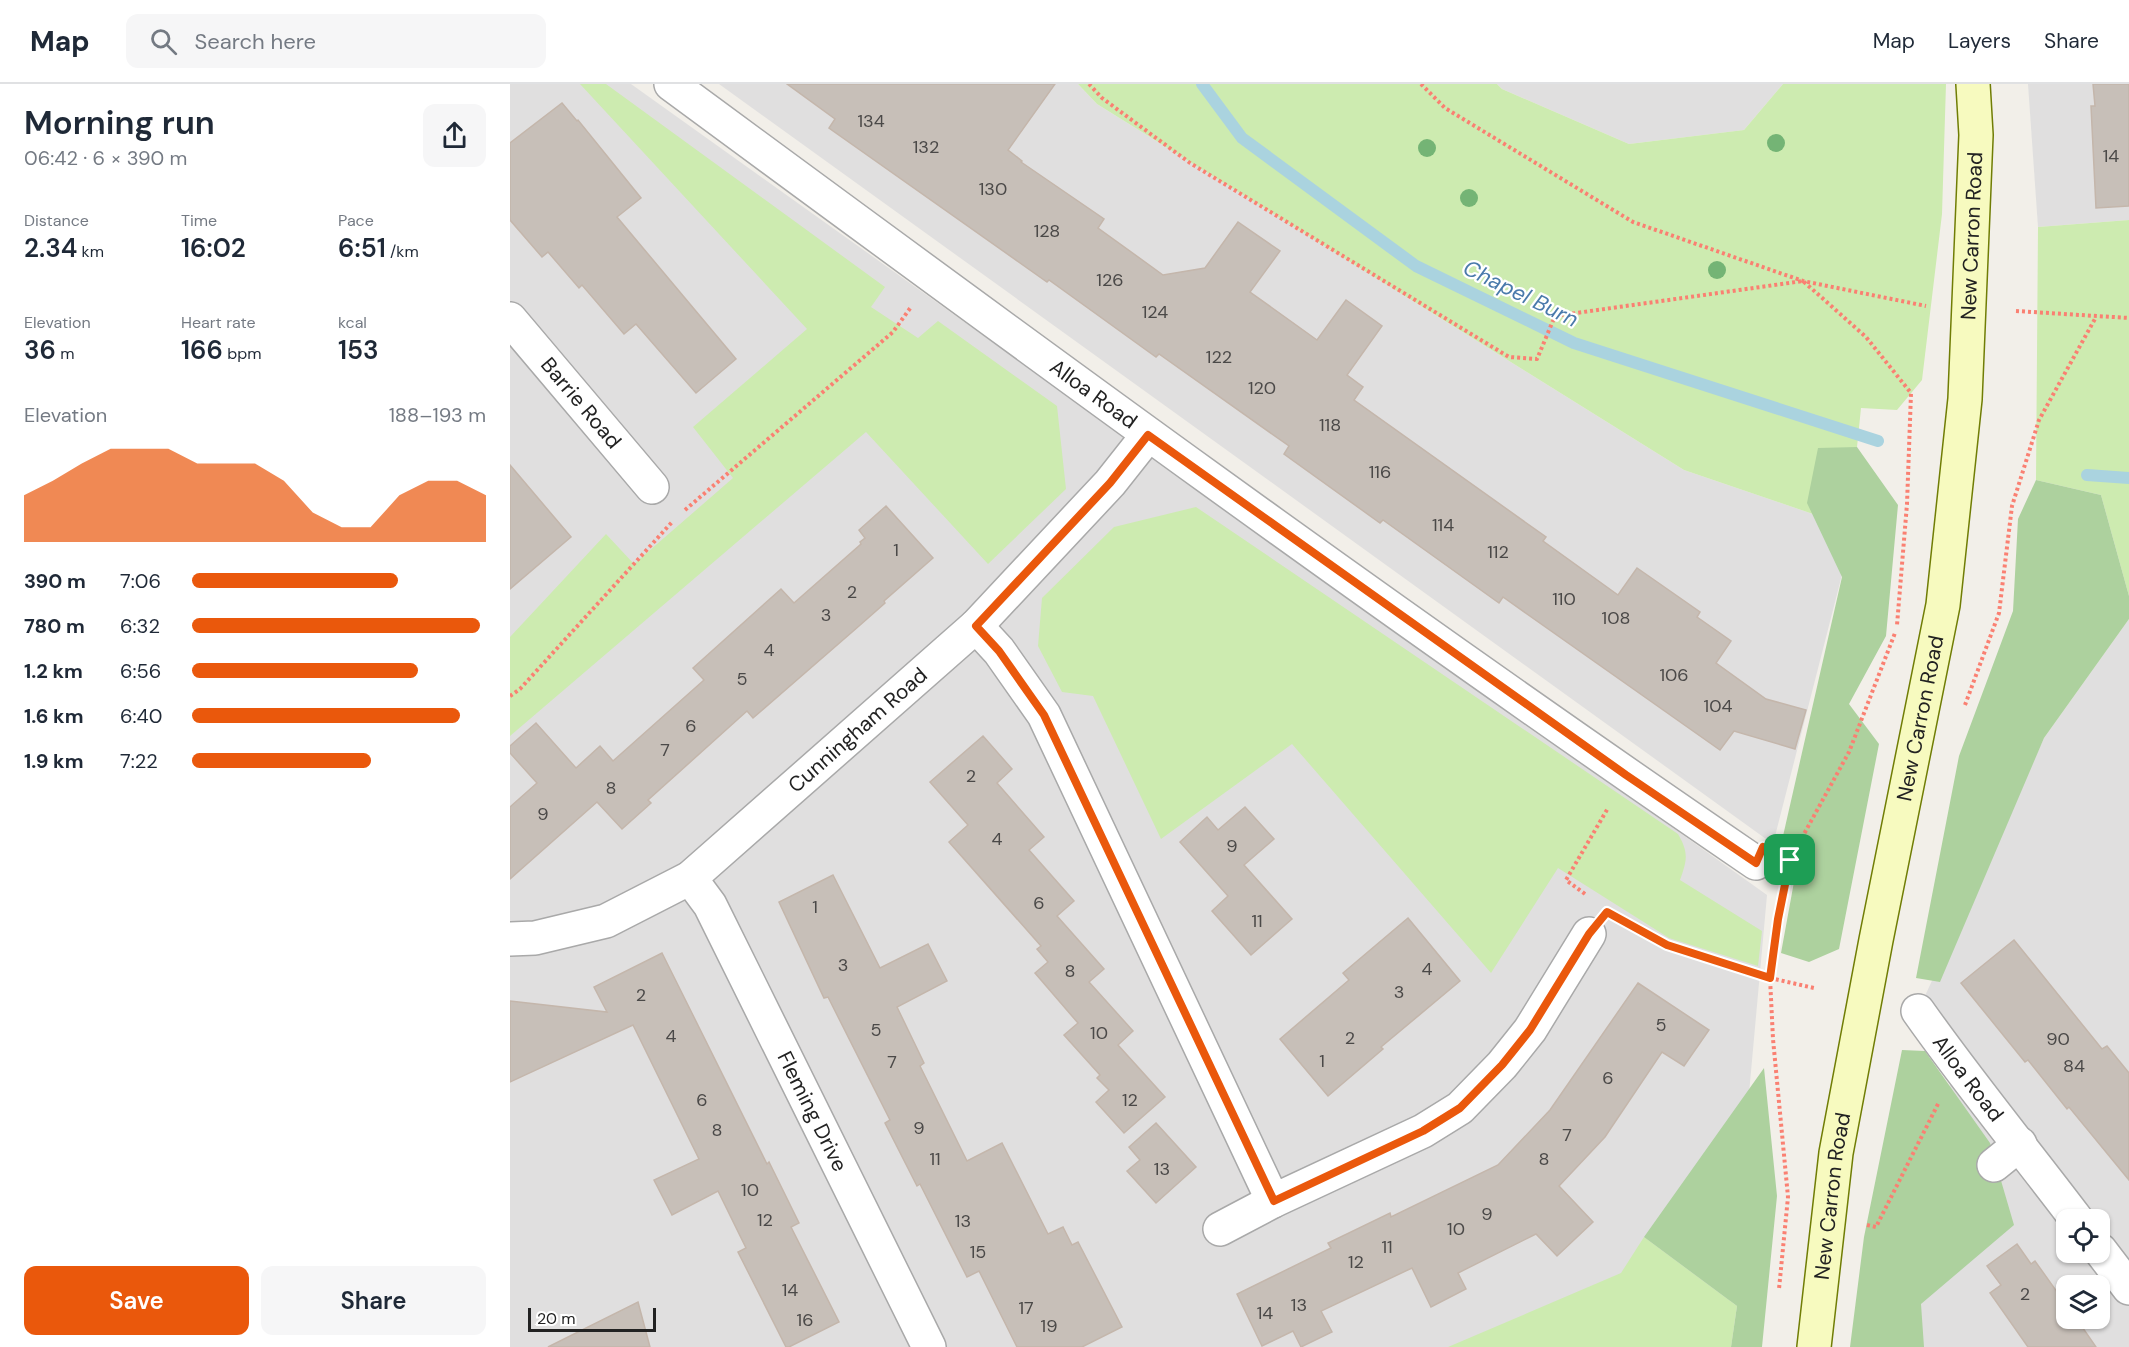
<!DOCTYPE html>
<html lang="en">
<head>
<meta charset="utf-8">
<style>
	:root { --surface:#fff; --page:#f6f6f7; --text:#1f2937; --muted:#747a83; --line:#e0e1e3; --accent:#ea580c }
	body { margin:0; font-family:"DM Sans",sans-serif; background:var(--page); color:var(--text); height:100vh; display:flex; flex-direction:column; font-size:22px; white-space:nowrap }
	* { box-sizing:border-box; margin:0 }
	p { font-size:20px; color:var(--muted) }
	.icon { flex:none; width:33px; height:33px; fill:none; stroke:currentColor; stroke-width:2; stroke-linecap:round; stroke-linejoin:round }
	.map { position:relative; flex:1; overflow:hidden }
	.panel { display:flex; flex-direction:column; background:var(--surface); width:510px }
	.panel>* { flex:none }
	.fabs { position:absolute; left:1546px; top:1125px; display:grid; gap:12px }
	.fabs a { display:grid; place-items:center; width:54px; height:54px; border-radius:12px; background:var(--surface); box-shadow:0 2px 4px #0004; font-size:30px }
	.scale { position:absolute; left:18px; bottom:15px; width:128px; box-sizing:border-box; padding-left:6px; border:3px solid #222; border-top:0; font-size:16px; line-height:21px; white-space:nowrap; color:#222; -webkit-text-stroke:4px #fff; paint-order:stroke }
	.pin { position:absolute; display:grid; place-items:center; width:51px; height:51px; color:#fff; margin:-26px; border-radius:12px; box-shadow:0 3px 9px #0006 }
	.round { display:grid; place-items:center; flex:none; width:63px; height:63px; border-radius:12px; background:var(--page) }
	.overview { display:flex; align-items:center; justify-content:space-between; height:102px; padding:0 24px }
	h1 { font-size:33px; font-weight:600; line-height:45px }
	.metrics { display:grid; grid-template-columns:repeat(3,1fr); gap:9px; height:102px; padding:6px 24px }
	.metrics div { display:grid; align-content:center }
	.metrics b { font-size:26px; font-weight:600 }
	.metrics small { font-size:16px; font-weight:400 }
	.metrics p { font-size:16px }
	.chart { height:168px; padding:12px 24px }
	.chart p { display:flex; justify-content:space-between }
	.chart svg { width:100%; height:108px; margin-top:6px; fill:var(--accent); opacity:.7 }
	.action { display:flex; gap:12px; margin-top:auto; padding:12px 24px }
	.action a { flex:1; height:69px; border-radius:12px; background:var(--accent); color:#fff; font-size:24px; font-weight:600; line-height:69px; text-align:center }
	.action a+a { background:var(--page); color:var(--text) }
	ul { padding:0 24px; list-style:none; font-size:20px }
	li { display:grid; grid-template-columns:96px 72px 1fr; align-items:center; height:45px }
	li i { height:15px; border-radius:8px; background:var(--accent) }
	header { display:flex; align-items:center; gap:36px; box-sizing:border-box; height:84px; padding:0 30px; background:var(--surface); border-bottom:2px solid var(--line) }
	header strong { font-size:28px }
	nav { display:flex; gap:33px; margin-inline-start:auto; font-size:21px }
	.search { width:420px; height:54px; background:var(--page); display:flex; align-items:center; gap:15px; box-sizing:border-box; padding:0 21px; border-radius:12px; color:var(--muted); font-size:22px }
	main { display:flex; flex:1; min-height:0 }
	.map>svg:first-child { display:block }
</style>
</head>
<body>
<header>
<strong>Map</strong>
<div class="search"><svg class="icon" aria-label="search" viewBox="0 0 24 24"><circle cx="10" cy="10" r="6"/><path d="M15 15l6 6"/></svg>Search here</div>
<nav><a>Map</a><a>Layers</a><a>Share</a></nav>
</header>
<main>
<section class="panel">
<div class="overview"><div><h1>Morning run</h1><p>06:42 · 6 × 390 m</p></div><a class="round"><svg class="icon" aria-label="share" viewBox="0 0 24 24"><path d="M12 15V3M7 8l5-5 5 5M5 13v7h14v-7"/></svg></a></div>
<div class="metrics">
<div><p>Distance</p><b>2.34<small> km</small></b></div>
<div><p>Time</p><b>16:02</b></div>
<div><p>Pace</p><b>6:51<small> /km</small></b></div>
</div>
<div class="metrics">
<div><p>Elevation</p><b>36<small> m</small></b></div>
<div><p>Heart rate</p><b>166<small> bpm</small></b></div>
<div><p>kcal</p><b>153</b></div>
</div>
<div class="chart"><p><span>Elevation</span>188–193 m</p>
<svg viewBox="0 0 160 44" preserveAspectRatio="none"><path d="M0 44V25L10 19L20 12L30 6L40 6L50 6L60 12L70 12L80 12L90 19L100 32L110 38L120 38L130 25L140 19L150 19L160 25V44z"/></svg>
</div>
<ul>
<li><b>390 m</b>7:06<i style="width:70%"></i></li>
<li><b>780 m</b>6:32<i style="width:98%"></i></li>
<li><b>1.2 km</b>6:56<i style="width:77%"></i></li>
<li><b>1.6 km</b>6:40<i style="width:91%"></i></li>
<li><b>1.9 km</b>7:22<i style="width:61%"></i></li>
</ul>
<div class="action"><a>Save</a><a>Share</a></div>
</section>
<div class="map">
<svg width="1619" height="1263" viewBox="0 0 1619 1263">
	<rect width="100%" height="100%" fill="#f2efe9"/>
	<g fill="#e0dfdf" fill-rule="evenodd">
		<path d="M0 0H121L1257 811 1216 1263H0Z"/>
		<path d="M209 0H568L587 20 1174 386 1344 444 1263 760Z"/>
		<path d="M987 0H1273L1234 46 1119 60 992 5Z"/>
		<path d="M1518 0H1619V136L1528 143Z"/>
		<path d="M1619 535V1263H1381V1154L1447 982 1408 927 1534 654ZM1557 1136H1590V1168H1557ZM1557 1202H1590V1234H1557Z"/>
	</g>
	<g fill="#cdebb0">
		<path d="M70 0H96L375 203 361 223 408 254 428 237 547 322 556 405 478 480 356 348 0 652V553L96 450 124 480 223 394 183 343 297 245Z"/>
		<path d="M568 0H987L992 5 1119 60 1234 46 1273 0H1436L1432 130 1412 296 1387 326 1351 324 1347 363 1344 444 1174 386 587 20Z"/>
		<path d="M1619 136V512L1591 411 1526 396 1528 143Z"/>
		<path d="M686 423 1168 750C1179 769 1177 776 1170 796L1252 847 1248 882 1159 854 1048 784 981 889 782 660 651 755 583 612 552 608 528 562 532 514 604 443Z"/>
		<path d="M1134 1153 1227 1222 1221 1263H938L1111 1189Z"/>
	</g>
	<g fill="#add19e">
		<path d="M1347 363 1388 421 1376 552 1339 620 1369 660 1329 865 1299 878 1271 869 1288 776 1273 752 1332 493 1297 419 1308 364Z"/>
		<path d="M1526 396 1591 411 1619 512V535L1534 654 1430 898 1406 894 1449 672 1503 527 1508 435Z"/>
		<path d="M1392 966 1415 967 1480 1059 1504 1141 1411 1220 1414 1263H1340L1354 1153Z"/>
		<path d="M1254 984 1267 1112 1252 1263H1221L1227 1222 1134 1153Z"/>
	</g>
	<g fill="none" stroke-linecap="round" stroke-linejoin="round">
		<g stroke="#aad3df" stroke-width="12">
			<path d="M692 0 732 54 906 182 1064 259 1368 357"/>
			<path d="M1577 391 1619 394"/>
		</g>
	</g>
	<g fill="#c7bfb8" stroke="#c4b6ab" stroke-width="1.5">
		<path d="M277 0H545L498 66 512 77 511 78 594 135 588 144 653 191 695 184 728 138 770 167 740 208 807 256 836 216 872 242 837 291 853 303 844 316 1036 453 1033 457 1108 511 1127 484 1190 528 1187 533 1221 557 1206 579 1256 615 1296 626 1285 665 1224 647 1210 666 993 513 989 519 873 436 870 439 774 370 779 362 649 270 646 273 539 196 537 198 319 44 325 35Z"/>
		<path d="M1583 0H1619V122L1586 124 1581 22H1585Z"/>
		<path d="M52 19 67 37 68 36 131 114 107 133 226 275 186 309 126 240 114 250 72 201 69 204 38 168 32 173 0 136V59Z"/>
		<path d="M0 381 61 453 0 505Z"/>
		<path d="M376 422 423 474 374 517 375 519 349 542 243 634 237 627 138 716 141 719 112 745 87 718 0 795V723L27 699 0 669V662L26 639 66 684 90 662 103 677 194 596 183 584 271 505 284 519 351 460 350 458 355 454 349 446Z"/>
		<path d="M473 652 502 685 487 699 534 753 519 766 564 817 547 832 594 885 579 898 623 947 608 961 655 1013 614 1049 586 1018 599 1006 587 994 590 991 554 951 568 939 525 889 538 878 527 865 531 862 439 758 458 741 420 698Z"/>
		<path d="M735 723 764 755 734 781 782 835 741 871 702 827 718 812 670 758 697 733 708 746Z"/>
		<path d="M323 791 370 884 418 860 437 897 387 923 414 979 410 982 457 1077 492 1059 538 1150 553 1143 562 1161 568 1158 612 1243 572 1263H507L469 1187 457 1193 410 1100 407 1102 375 1039 380 1036 318 913 314 914 269 818Z"/>
		<path d="M898 834 950 897 871 963 873 965 818 1012 770 955 839 896 833 889Z"/>
		<path d="M1504 856 1592 965 1597 962 1619 989V1096L1559 1023 1557 1025 1518 976 1515 978 1451 899Z"/>
		<path d="M152 869 257 1080 259 1078 289 1139 281 1143 329 1238 279 1263H276L228 1168 236 1164 208 1107 162 1131 144 1096 189 1075 123 941 0 998V917L97 928 84 903Z"/>
		<path d="M1128 899 1199 946 1174 982 1152 968 1095 1053 1049 1102 1083 1138 1047 1172 1026 1150 948 1189 956 1205 921 1223 902 1184 811 1227 822 1248 791 1263 783 1247 752 1262 727 1210 821 1164 818 1159 880 1129 881 1133 988 1081 1040 1026Z"/>
		<path d="M646 1039 686 1083 646 1119 617 1087 630 1076 619 1063Z"/>
		<path d="M1507 1160 1521 1180 1525 1177 1557 1222V1234H1566L1586 1263H1518L1480 1209 1491 1201 1477 1182Z"/>
		<path d="M128 1218 140 1263H38Z"/>
	</g>
	<g fill="none" stroke-linecap="round" stroke-linejoin="round">
		<defs>
			<g id="minor">
				<path id="s1" d="M161 0C519 264 878 528 1246 779"/>
				<path id="s2" d="M0 235 142 403"/>
				<path d="M466 542 489 567 534 631 763 1117"/>
				<path id="s3" d="M180 794 200 821 419 1263"/>
				<path id="s4" d="M0 855 25 854 96 837 180 794 466 542 600 399 638 351"/>
				<path id="s5" d="M1408 927C1458 998 1514 1066 1567 1136"/>
				<path d="M1484 1081 1510 1060"/>
				<path d="M710 1145 763 1117 913 1047 950 1024 992 981 1020 946 1079 850"/>
				<path d="M1590 1166 1619 1204"/>
			</g>
			<g id="secondary">
				<path id="s6" d="M1304 1263 1326 1069 1366 856 1433 521 1455 315 1466 51 1463 0"/>
			</g>
		</defs>
		<use href="#minor" stroke="#a9a9a9" stroke-width="36"/>
		<use href="#secondary" stroke="#707d05" stroke-width="36"/>
		<g stroke="#fa8072" stroke-width="4" stroke-dasharray="3 3" stroke-linecap="butt">
			<path d="M579 0 592 14 680 79 999 273 1027 275 1045 232 1293 197 1356 253 1401 309 1397 420 1387 541"/>
			<path d="M911 0 935 24 1123 138 1293 197 1416 222"/>
			<path d="M1506 227 1619 234"/>
			<path d="M175 426 383 248 401 223"/>
			<path d="M0 612 10 605 163 437"/>
			<path d="M1455 621 1489 529 1502 422 1529 336 1586 233"/>
			<path d="M1283 770 1339 668 1385 549"/>
			<path d="M1274 805 1260 894 1304 904"/>
			<path d="M1075 810 1056 796 1098 724"/>
			<path d="M1117 839 1157 861 1260 894 1263 955 1278 1113 1269 1205"/>
			<path d="M1357 1141 1366 1143 1429 1018"/>
		</g>
		<use href="#minor" stroke="#fff" stroke-width="33"/>
		<use href="#secondary" stroke="#f7fabf" stroke-width="33"/>
	</g>
	<g fill="#74b475">
		<circle cx="1266" cy="59" r="9"/>
		<circle cx="917" cy="64" r="9"/>
		<circle cx="959" cy="114" r="9"/>
		<circle cx="1207" cy="186" r="9"/>
	</g>
	<g fill="none" stroke-linecap="round" stroke-linejoin="round">
		<defs>
			<path id="route" d="M638 351 1116 691 1246 779 1253 763 1280 776 1268 835 1260 894 1157 861 1097 828 1079 850 1020 946 992 981 950 1024 913 1047 764 1117 534 631 489 567 466 542 600 399Z"/>
		</defs>
		<use href="#route" stroke="#fff" stroke-width="12"/>
		<use href="#route" stroke="#ea580c" stroke-width="8"/>
	</g>
	<g text-anchor="middle" stroke-width="4.5" stroke-linejoin="round" paint-order="stroke">
		<g font-size="18" fill="#4b4948">
			<text x="361" y="43">134</text>
			<text x="416" y="69">132</text>
			<text x="1601" y="78">14</text>
			<text x="483" y="111">130</text>
			<text x="537" y="153">128</text>
			<text x="600" y="202">126</text>
			<text x="645" y="234">124</text>
			<text x="709" y="279">122</text>
			<text x="752" y="310">120</text>
			<text x="820" y="347">118</text>
			<text x="870" y="394">116</text>
			<text x="933" y="447">114</text>
			<text x="386" y="472">1</text>
			<text x="988" y="474">112</text>
			<text x="342" y="514">2</text>
			<text x="1054" y="521">110</text>
			<text x="316" y="537">3</text>
			<text x="1106" y="540">108</text>
			<text x="259" y="572">4</text>
			<text x="1164" y="597">106</text>
			<text x="232" y="601">5</text>
			<text x="1208" y="628">104</text>
			<text x="181" y="648">6</text>
			<text x="155" y="672">7</text>
			<text x="461" y="698">2</text>
			<text x="101" y="710">8</text>
			<text x="33" y="736">9</text>
			<text x="487" y="761">4</text>
			<text x="722" y="768">9</text>
			<text x="529" y="825">6</text>
			<text x="305" y="829">1</text>
			<text x="747" y="843">11</text>
			<text x="333" y="887">3</text>
			<text x="917" y="891">4</text>
			<text x="560" y="893">8</text>
			<text x="889" y="914">3</text>
			<text x="131" y="917">2</text>
			<text x="1151" y="947">5</text>
			<text x="366" y="952">5</text>
			<text x="589" y="955">10</text>
			<text x="161" y="958">4</text>
			<text x="840" y="960">2</text>
			<text x="1548" y="961">90</text>
			<text x="812" y="983">1</text>
			<text x="382" y="984">7</text>
			<text x="1564" y="988">84</text>
			<text x="1098" y="1000">6</text>
			<text x="192" y="1022">6</text>
			<text x="620" y="1022">12</text>
			<text x="409" y="1050">9</text>
			<text x="207" y="1052">8</text>
			<text x="1057" y="1057">7</text>
			<text x="425" y="1081">11</text>
			<text x="1034" y="1081">8</text>
			<text x="652" y="1091">13</text>
			<text x="240" y="1112">10</text>
			<text x="977" y="1136">9</text>
			<text x="255" y="1142">12</text>
			<text x="453" y="1143">13</text>
			<text x="946" y="1151">10</text>
			<text x="877" y="1169">11</text>
			<text x="468" y="1174">15</text>
			<text x="846" y="1184">12</text>
			<text x="280" y="1212">14</text>
			<text x="1515" y="1216">2</text>
			<text x="789" y="1227">13</text>
			<text x="516" y="1230">17</text>
			<text x="755" y="1235">14</text>
			<text x="295" y="1242">16</text>
			<text x="539" y="1248">19</text>
		</g>
		<g font-size="21" fill="#222" stroke="#fff">
			<text dy="7" stroke="none"><textPath href="#s6" startOffset="1124">New Carron Road</textPath></text>
			<text dy="7" stroke="none"><textPath href="#s1" startOffset="524">Alloa Road</textPath></text>
			<text dy="7" stroke="none"><textPath href="#s2" startOffset="110">Barrie Road</textPath></text>
			<text dy="7" stroke="none"><textPath href="#s6" startOffset="638">New Carron Road</textPath></text>
			<text dy="7" stroke="none"><textPath href="#s4" startOffset="416">Cunningham Road</textPath></text>
			<text dy="7" stroke="none"><textPath href="#s5" startOffset="84">Alloa Road</textPath></text>
			<text dy="7" stroke="none"><textPath href="#s3" startOffset="264">Fleming Drive</textPath></text>
			<text dy="7" stroke="none"><textPath href="#s6" startOffset="152">New Carron Road</textPath></text>
		</g>
		<g font-size="22" font-style="italic" fill="#4a7aab" stroke="#fff">
			<text transform="translate(1011 209) rotate(26)" y="8">Chapel Burn</text>
		</g>
	</g>
</svg>
<div class="fabs">
<a><svg class="icon" aria-label="locate" viewBox="0 0 24 24"><circle cx="12" cy="12" r="6"/><path d="M12 2v4M12 18v4M2 12h4M18 12h4"/></svg></a>
<a><svg class="icon" aria-label="layers" viewBox="0 0 24 24"><path d="M12 4l9 5-9 5-9-5zM3 14l9 5 9-5"/></svg></a>
</div>
<div class="scale">20 m</div>
<div class="pin" style="left:1280px;top:776px;background:#1e9e55"><svg class="icon" aria-label="arrive" viewBox="0 0 24 24"><path d="M6 21V4h12l-3 4 3 4H6"/></svg></div>
</div>
</main>
</body>
</html>
